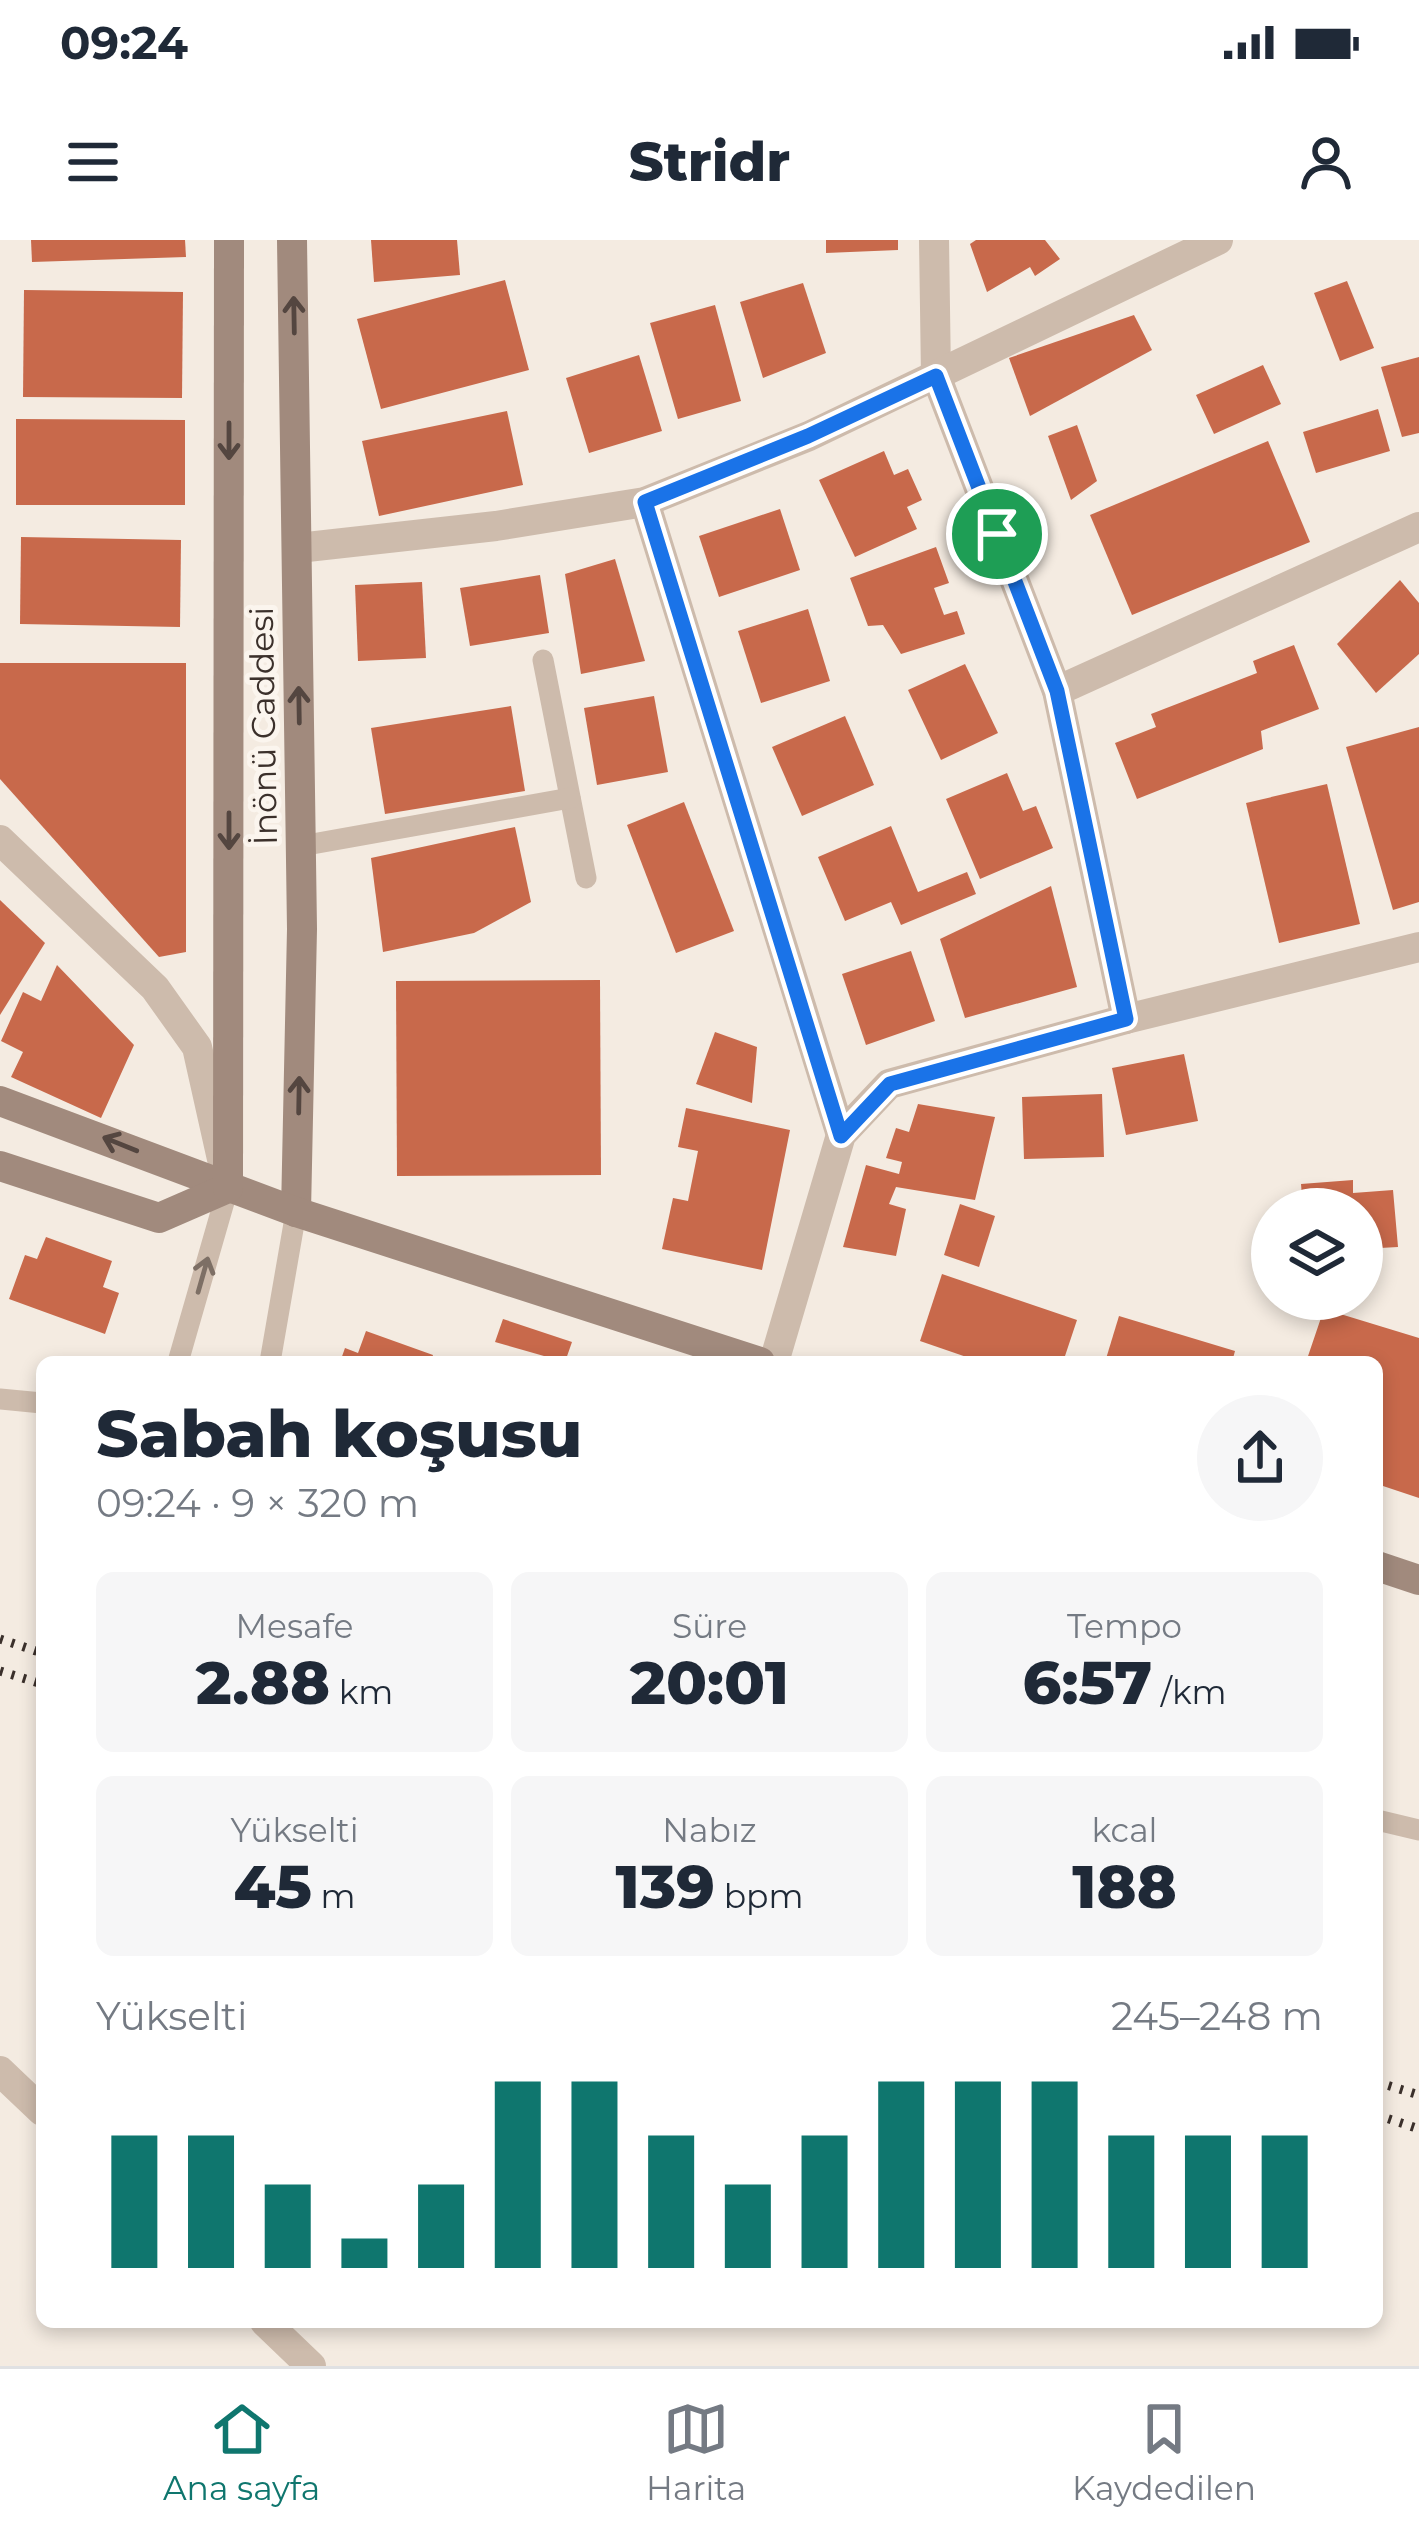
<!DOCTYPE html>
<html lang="tr">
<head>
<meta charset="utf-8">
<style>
	:root { --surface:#fff; --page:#f6f6f7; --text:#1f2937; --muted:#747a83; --line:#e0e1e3; --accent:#0f766e }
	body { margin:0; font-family:Montserrat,sans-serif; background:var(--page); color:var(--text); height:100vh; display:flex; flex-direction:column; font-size:45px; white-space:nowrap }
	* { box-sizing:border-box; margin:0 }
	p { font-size:39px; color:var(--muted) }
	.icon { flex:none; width:66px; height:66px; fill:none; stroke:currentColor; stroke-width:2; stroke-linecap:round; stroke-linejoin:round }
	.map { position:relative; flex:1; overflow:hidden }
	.panel { position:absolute; left:36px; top:1116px; width:1347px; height:972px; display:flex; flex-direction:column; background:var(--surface); border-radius:18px; box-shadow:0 6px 18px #0003 }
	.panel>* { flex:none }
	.controls { position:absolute; left:1251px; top:948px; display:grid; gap:24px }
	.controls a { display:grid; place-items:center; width:132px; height:132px; border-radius:50%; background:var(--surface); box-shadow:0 6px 18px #0003; font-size:60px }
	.pin { position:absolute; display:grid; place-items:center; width:102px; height:102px; color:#fff; margin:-51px; border:6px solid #fff; border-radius:50%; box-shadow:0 3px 12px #0007 }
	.round { display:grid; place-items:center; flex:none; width:126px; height:126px; border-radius:63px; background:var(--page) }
	.summary { display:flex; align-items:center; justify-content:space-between; height:204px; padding:0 60px }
	h1 { font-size:66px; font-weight:800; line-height:90px }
	.stats { display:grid; grid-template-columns:repeat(3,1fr); gap:18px; height:204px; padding:12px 60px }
	.stats div { display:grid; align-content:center; border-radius:18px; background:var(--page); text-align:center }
	.stats b { font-size:60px; font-weight:800 }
	.stats small { font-size:33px; font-weight:400 }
	.stats p { font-size:33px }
	.chart { height:336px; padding:24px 60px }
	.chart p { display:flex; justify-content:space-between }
	.chart svg { width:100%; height:216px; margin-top:12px; stroke:var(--accent); stroke-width:6 }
	.status { display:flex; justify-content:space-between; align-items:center; height:84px; padding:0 60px; background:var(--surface); direction:ltr }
	.status svg { height:33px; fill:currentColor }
	header { display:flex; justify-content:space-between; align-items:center; height:156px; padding:0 60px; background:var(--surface); font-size:54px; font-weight:800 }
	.menu { display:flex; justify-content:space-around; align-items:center; height:168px; border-top:3px solid var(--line); background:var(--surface); font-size:33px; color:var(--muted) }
	.menu a { display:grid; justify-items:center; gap:6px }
	.menu .on { color:var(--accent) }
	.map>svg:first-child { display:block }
</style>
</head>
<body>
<div class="status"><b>09:24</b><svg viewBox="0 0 49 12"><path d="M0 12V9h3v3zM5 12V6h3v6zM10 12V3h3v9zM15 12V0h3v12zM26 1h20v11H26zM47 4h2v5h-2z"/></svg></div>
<header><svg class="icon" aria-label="menu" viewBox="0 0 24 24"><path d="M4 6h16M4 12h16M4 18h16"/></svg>Stridr<svg class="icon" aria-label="person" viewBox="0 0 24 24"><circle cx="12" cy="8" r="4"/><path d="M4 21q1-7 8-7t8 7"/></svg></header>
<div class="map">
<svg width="1419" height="2126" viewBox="0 0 1419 2126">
	<rect width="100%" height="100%" fill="#f4ebe1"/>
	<g fill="#c8694b">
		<path d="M31 0H185L186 17 32 22Z"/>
		<path d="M371 0H457L460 35 374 42Z"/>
		<path d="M826 0H898V10L826 13Z"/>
		<path d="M976 0H1045L1060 19 1035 36 1030 27 987 52 970 4Z"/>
		<path d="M505 40 529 130 381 169 357 79Z"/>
		<path d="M1347 41 1374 108 1340 121 1314 53Z"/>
		<path d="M803 43 826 113 763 138 740 62Z"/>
		<path d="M24 50 183 52 182 158 23 157Z"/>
		<path d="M715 65 741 161 678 179 650 83Z"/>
		<path d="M1134 75 1152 110 1030 176 1009 118Z"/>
		<path d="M639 115 662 191 589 213 566 138Z"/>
		<path d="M1419 117V193L1402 197 1381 127Z"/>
		<path d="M1263 125 1281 164 1214 194 1196 155Z"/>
		<path d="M1378 169 1390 211 1316 233 1303 192Z"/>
		<path d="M507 171 523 245 379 276 362 201Z"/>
		<path d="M16 179 185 180V265H16Z"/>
		<path d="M1077 185 1097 241 1071 260 1048 196Z"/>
		<path d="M1268 201 1310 302 1132 375 1090 275Z"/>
		<path d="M884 211 894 235 908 229 922 260 907 267 917 289 855 317 819 240Z"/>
		<path d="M780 269 800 330 719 357 699 296Z"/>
		<path d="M21 297 181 300 180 387 20 384Z"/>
		<path d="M936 307 949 343 934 348 944 375 957 371 965 394 901 414 883 385 868 386 850 338Z"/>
		<path d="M615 319 645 421 581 434 565 334Z"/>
		<path d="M540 335 549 393 470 406 460 348Z"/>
		<path d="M1400 340 1419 363V414L1376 453 1337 404Z"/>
		<path d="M422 342 426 418 358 421 355 345Z"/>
		<path d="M808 369 830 441 761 463 738 391Z"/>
		<path d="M1294 405 1319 469 1261 491 1263 509 1137 559 1115 503 1156 487 1151 474 1257 433 1253 421Z"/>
		<path d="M0 423H186V712L159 717 0 539Z"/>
		<path d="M965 424 998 493 941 520 908 450Z"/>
		<path d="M654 456 668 532 597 545 584 468Z"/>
		<path d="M511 466 525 551 385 574 371 488Z"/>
		<path d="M845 476 874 545 802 576 772 507Z"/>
		<path d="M1419 487V662L1393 670 1346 507Z"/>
		<path d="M1007 533 1023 571 1036 566 1053 608 980 639 946 559Z"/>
		<path d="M1327 544 1360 684 1279 703 1246 563Z"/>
		<path d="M684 562 734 691 676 713 627 585Z"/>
		<path d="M891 586 918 652 967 632 976 654 901 685 891 662 845 681 818 617Z"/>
		<path d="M515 587 531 662 474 693 383 712 371 618Z"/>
		<path d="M1051 646 1077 747 965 778 940 699Z"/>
		<path d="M0 660 45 703 0 775Z"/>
		<path d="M911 711 935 781 866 805 842 734Z"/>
		<path d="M57 725 134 805 101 878 11 837 23 812 1 801 23 752 41 761Z"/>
		<path d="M600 740 601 935 397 936 396 741Z"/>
		<path d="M715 792 757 807 752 863 696 844Z"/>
		<path d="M1184 814 1198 881 1126 895 1112 828Z"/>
		<path d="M1102 854 1104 917 1024 919 1022 857Z"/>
		<path d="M918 864 995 877 975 960 896 947 889 964 906 969 896 1016 843 1007 866 925 899 934 902 922 886 918 896 888 909 892Z"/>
		<path d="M686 868 790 890 762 1030 662 1009 673 958 688 961 698 911 678 907Z"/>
		<path d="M1353 940V953L1393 950 1398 1007 1362 1009V969H1303L1301 944Z"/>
		<path d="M960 964 995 976 979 1027 944 1015Z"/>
		<path d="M46 997 112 1021 103 1047 119 1053 105 1094 9 1059 25 1015 37 1019Z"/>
		<path d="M942 1034 1077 1080 1063 1122H981L920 1101Z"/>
		<path d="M1324 1069 1419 1098V1258L1377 1244V1122H1306Z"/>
		<path d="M1119 1076 1235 1111 1232 1122H1105Z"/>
		<path d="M503 1079 572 1102 565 1122 495 1102Z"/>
		<path d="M366 1091 433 1115 431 1122H340L345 1108 358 1113Z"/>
	</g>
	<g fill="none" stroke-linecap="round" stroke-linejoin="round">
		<g stroke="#cdbbac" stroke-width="21">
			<path d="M543 420 586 638"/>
			<path d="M301 606 570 558"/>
			<path d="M178 1122 228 948"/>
			<path d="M270 1122 296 972"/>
			<path d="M0 1159 42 1163"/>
			<path d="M1377 1580 1419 1590"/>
		</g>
		<g stroke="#cdbbac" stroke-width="30">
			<path d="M934 0 936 136 1057 451 1126 779"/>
			<path d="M645 262 841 895"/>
			<path d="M298 308 496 286 645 262 809 196 1218 0"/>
			<path d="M1057 451 1419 287"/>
			<path d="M0 600 155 748 197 807 222 919"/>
			<path d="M774 1122 841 895 889 844 1126 779 1419 707"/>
			<path d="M0 1831 42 1871"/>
			<path d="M265 2082 311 2126"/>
		</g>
		<g stroke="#a18a7d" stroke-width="30">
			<path d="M292 0 302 689 296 972"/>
			<path d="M0 861 296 972 760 1122"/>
			<path d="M0 926 159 978 228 948"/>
			<path d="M228 948 229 0"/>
			<path d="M1377 1326 1419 1340"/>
		</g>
		<g stroke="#3b302b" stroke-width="9" stroke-dasharray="3 9" stroke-linecap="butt">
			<path d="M0 1399 42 1413"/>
			<path d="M0 1431 42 1444"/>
			<path d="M1377 1842 1419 1855"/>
			<path d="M1377 1875 1419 1889"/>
		</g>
	</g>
	<defs><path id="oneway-shaft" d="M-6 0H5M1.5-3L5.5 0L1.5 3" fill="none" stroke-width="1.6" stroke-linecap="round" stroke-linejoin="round" transform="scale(3)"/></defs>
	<g stroke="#544640">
		<use href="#oneway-shaft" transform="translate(294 75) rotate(-91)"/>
		<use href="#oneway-shaft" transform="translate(229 201) rotate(90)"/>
		<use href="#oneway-shaft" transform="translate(299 465) rotate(-91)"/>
		<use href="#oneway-shaft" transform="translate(229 591) rotate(90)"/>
		<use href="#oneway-shaft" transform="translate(299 855) rotate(-89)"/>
		<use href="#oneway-shaft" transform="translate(120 904) rotate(-158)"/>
	</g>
	<use stroke="#7d6f65" href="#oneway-shaft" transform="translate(203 1035) rotate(-74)"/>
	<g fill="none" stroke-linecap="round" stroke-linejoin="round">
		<defs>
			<path id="route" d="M936 136 1057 451 1126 779 890 844 841 896 645 262 808 196Z"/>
		</defs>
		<use href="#route" stroke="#fff" stroke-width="24"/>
		<use href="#route" stroke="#1a73e8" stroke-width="15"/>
	</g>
	<g text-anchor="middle" stroke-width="10" stroke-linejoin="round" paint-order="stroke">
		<g font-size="33" fill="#3b302b" stroke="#fbf5ee">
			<text transform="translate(263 486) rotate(-91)" y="12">İnönü Caddesi</text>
		</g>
	</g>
</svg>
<div class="controls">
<a><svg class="icon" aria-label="layers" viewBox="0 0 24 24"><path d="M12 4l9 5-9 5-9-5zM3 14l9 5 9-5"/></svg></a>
</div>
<div class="pin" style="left:997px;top:294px;background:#1e9e55"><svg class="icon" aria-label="arrive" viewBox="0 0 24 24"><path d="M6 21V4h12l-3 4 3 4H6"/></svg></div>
<section class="panel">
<div class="summary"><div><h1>Sabah koşusu</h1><p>09:24 · 9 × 320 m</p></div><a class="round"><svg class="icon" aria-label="share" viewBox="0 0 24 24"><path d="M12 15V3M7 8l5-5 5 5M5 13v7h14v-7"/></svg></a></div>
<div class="stats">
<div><p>Mesafe</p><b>2.88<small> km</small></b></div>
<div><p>Süre</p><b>20:01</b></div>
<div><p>Tempo</p><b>6:57<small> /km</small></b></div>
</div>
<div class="stats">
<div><p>Yükselti</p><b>45<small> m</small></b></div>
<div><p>Nabız</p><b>139<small> bpm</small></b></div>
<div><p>kcal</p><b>188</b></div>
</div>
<div class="chart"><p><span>Yükselti</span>245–248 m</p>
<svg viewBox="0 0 160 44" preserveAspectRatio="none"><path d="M5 44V17M15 44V17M25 44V27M35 44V38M45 44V27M55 44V6M65 44V6M75 44V17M85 44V27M95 44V17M105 44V6M115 44V6M125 44V6M135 44V17M145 44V17M155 44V17"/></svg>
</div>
</section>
</div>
<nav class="menu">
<a class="on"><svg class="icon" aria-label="home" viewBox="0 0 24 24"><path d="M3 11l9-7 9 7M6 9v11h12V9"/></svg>Ana sayfa</a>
<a><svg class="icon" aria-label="map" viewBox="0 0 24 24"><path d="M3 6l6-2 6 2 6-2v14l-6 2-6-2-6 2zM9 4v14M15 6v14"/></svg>Harita</a>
<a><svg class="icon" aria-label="saved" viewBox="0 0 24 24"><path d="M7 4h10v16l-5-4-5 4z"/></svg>Kaydedilen</a>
</nav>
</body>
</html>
